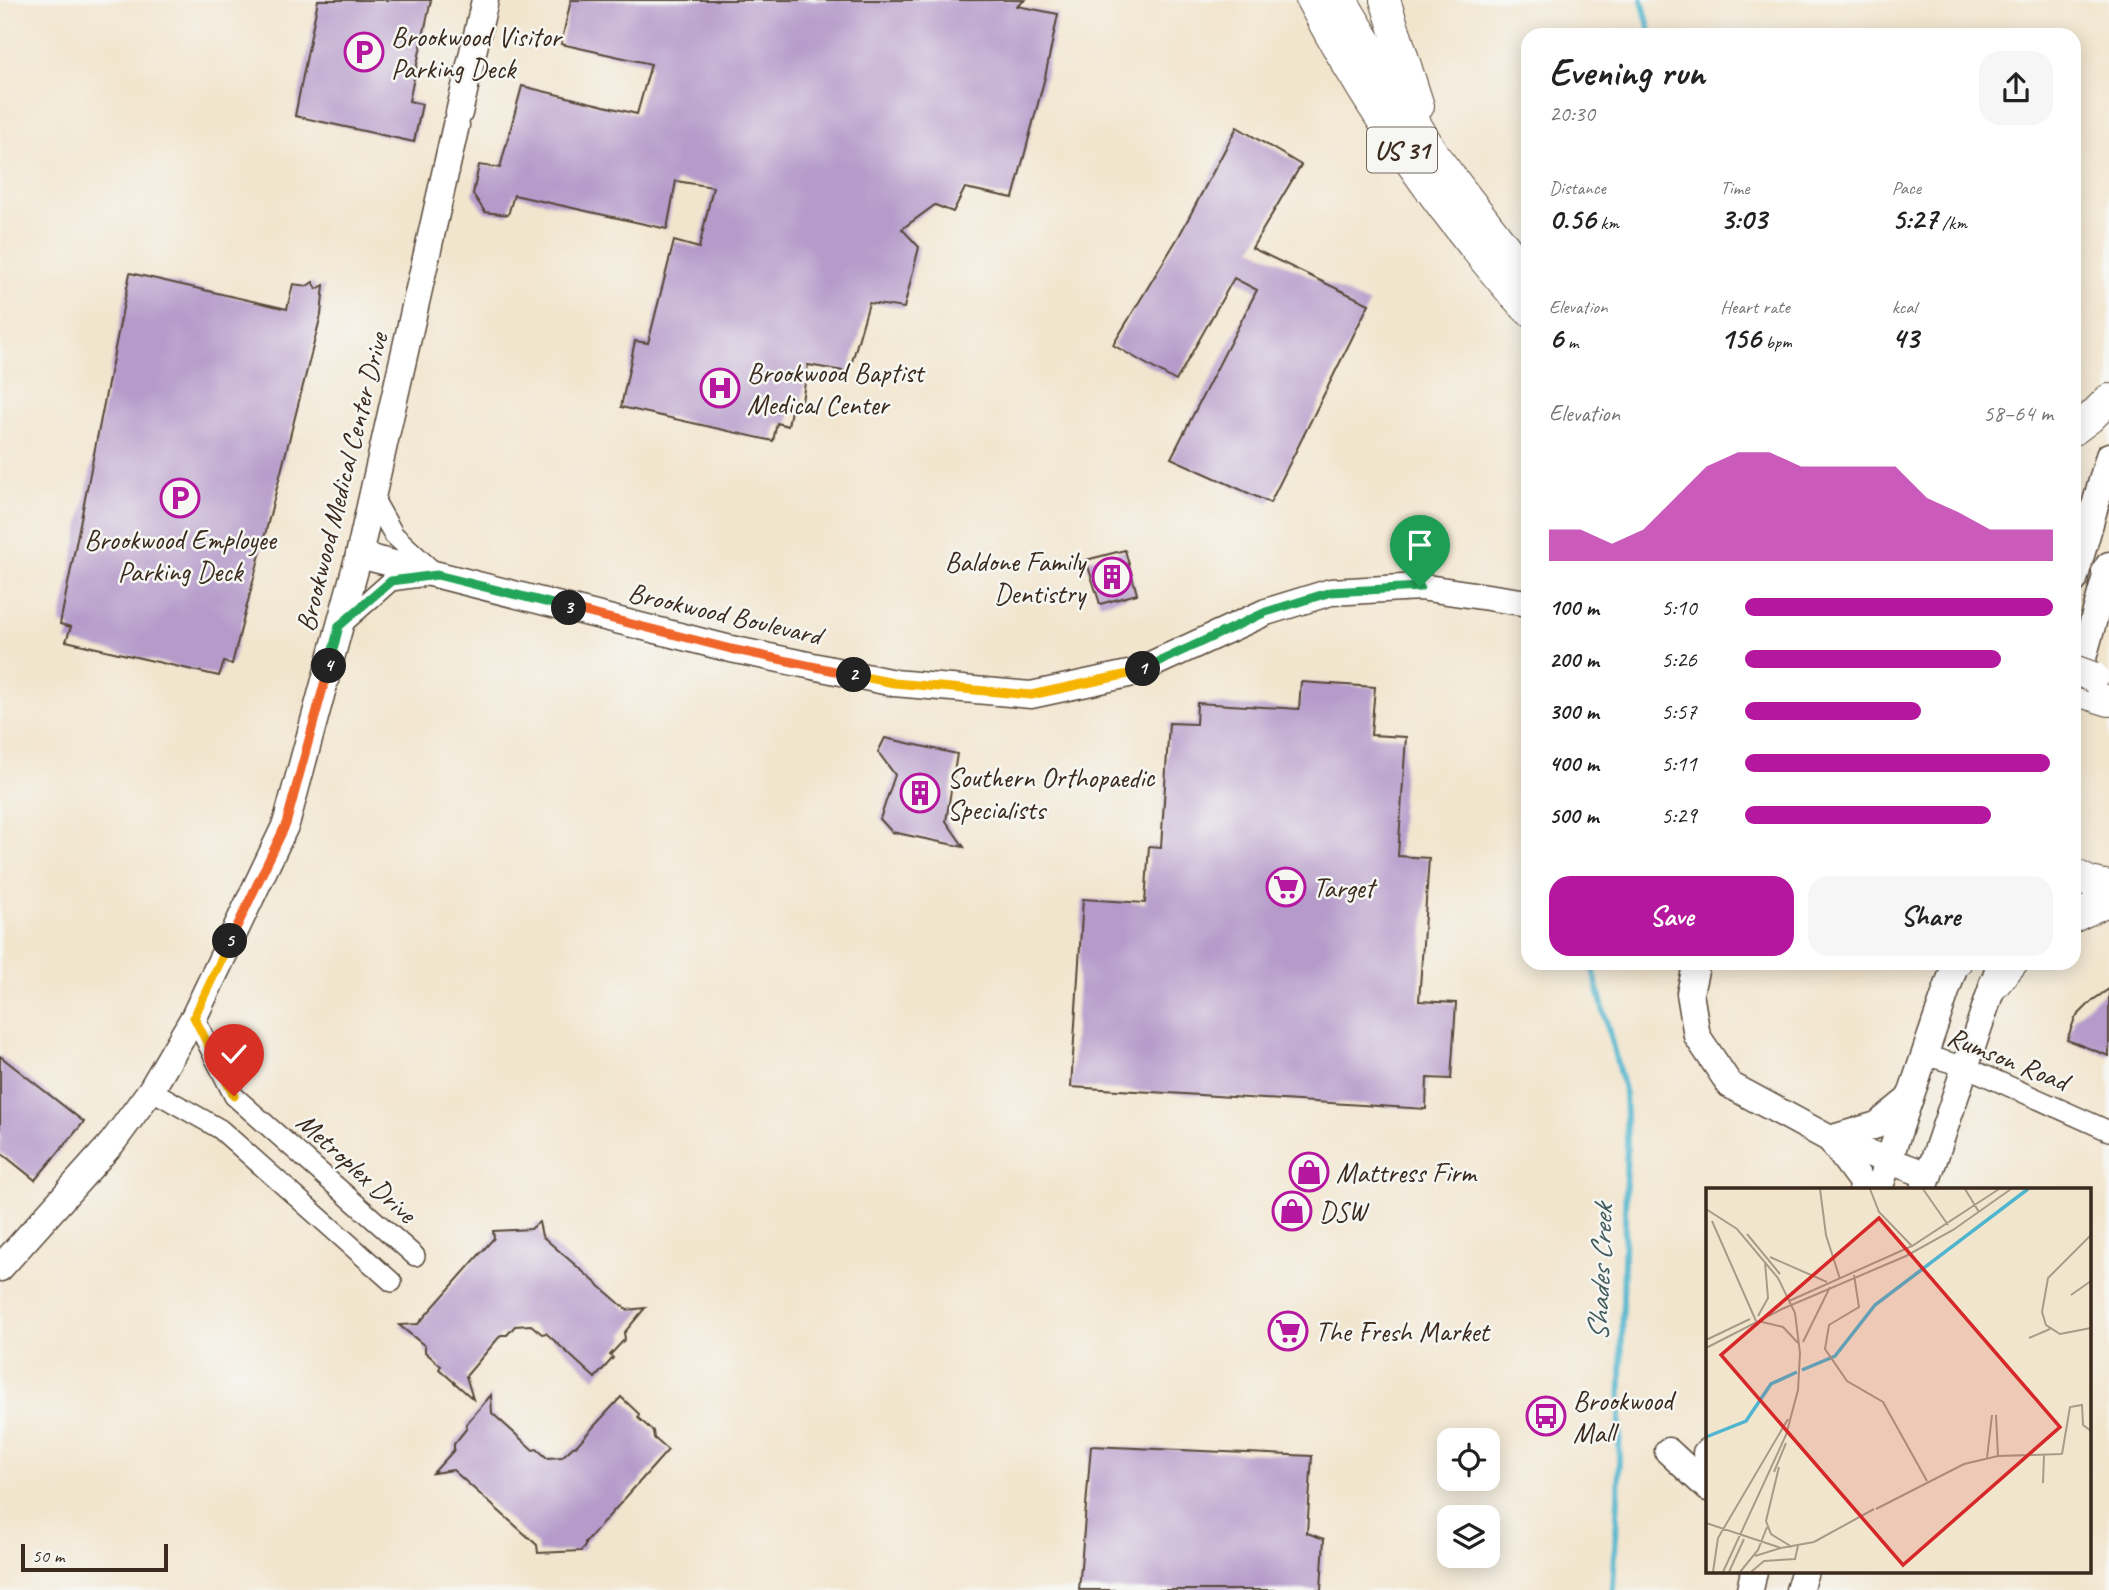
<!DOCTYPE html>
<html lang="en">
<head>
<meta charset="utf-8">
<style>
	:root { --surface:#fff; --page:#f6f6f6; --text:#222; --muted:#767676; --accent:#b5179e }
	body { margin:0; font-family:Caveat,sans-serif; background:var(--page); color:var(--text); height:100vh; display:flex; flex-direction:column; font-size:26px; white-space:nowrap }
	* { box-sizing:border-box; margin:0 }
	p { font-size:23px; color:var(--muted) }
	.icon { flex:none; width:38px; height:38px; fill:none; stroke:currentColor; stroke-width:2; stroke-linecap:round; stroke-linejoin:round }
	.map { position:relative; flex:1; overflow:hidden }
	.side { position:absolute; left:1521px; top:28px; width:560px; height:942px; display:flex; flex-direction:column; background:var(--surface); border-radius:21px; box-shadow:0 4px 18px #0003 }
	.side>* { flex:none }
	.tools { position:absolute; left:1437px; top:1428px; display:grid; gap:14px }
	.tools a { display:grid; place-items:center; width:63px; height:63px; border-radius:14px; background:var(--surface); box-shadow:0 4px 18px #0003; font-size:35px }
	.scale { position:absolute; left:21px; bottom:18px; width:147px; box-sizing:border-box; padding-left:7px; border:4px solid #3b2a1e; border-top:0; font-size:19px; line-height:24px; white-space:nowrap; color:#3b2a1e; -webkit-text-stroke:5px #f6f6f2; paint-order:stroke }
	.pin { position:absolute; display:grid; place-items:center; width:60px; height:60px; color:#fff; margin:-72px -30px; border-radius:50% 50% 50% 0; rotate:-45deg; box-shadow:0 0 7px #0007 }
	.pin .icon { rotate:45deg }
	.km { position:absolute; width:35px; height:35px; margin:-18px; border-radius:50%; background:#222; color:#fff; font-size:19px; line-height:35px; text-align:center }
	.round { display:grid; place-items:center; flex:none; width:74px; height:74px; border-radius:21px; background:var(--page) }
	.head { display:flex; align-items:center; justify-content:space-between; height:119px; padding:0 28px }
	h1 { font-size:38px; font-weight:800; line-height:52px }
	.metrics { display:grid; grid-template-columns:repeat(3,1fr); gap:10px; height:119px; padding:7px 28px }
	.metrics div { display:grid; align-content:center }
	.metrics b { font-size:30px; font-weight:800 }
	.metrics small { font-size:19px; font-weight:400 }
	.metrics p { font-size:19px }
	.chart { height:196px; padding:14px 28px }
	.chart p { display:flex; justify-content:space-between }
	.chart svg { width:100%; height:126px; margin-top:7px; fill:var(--accent); opacity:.7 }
	.cta { display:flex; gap:14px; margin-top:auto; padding:14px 28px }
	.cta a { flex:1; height:80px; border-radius:21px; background:var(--accent); color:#fff; font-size:28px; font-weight:800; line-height:80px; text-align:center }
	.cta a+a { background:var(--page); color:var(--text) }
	ul { padding:0 28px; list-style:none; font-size:23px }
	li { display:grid; grid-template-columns:112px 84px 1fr; align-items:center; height:52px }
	li i { height:18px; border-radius:9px; background:var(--accent) }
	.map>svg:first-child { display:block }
</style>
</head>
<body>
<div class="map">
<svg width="2109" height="1590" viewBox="0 0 2109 1590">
	<rect width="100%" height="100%" fill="#f6f6f2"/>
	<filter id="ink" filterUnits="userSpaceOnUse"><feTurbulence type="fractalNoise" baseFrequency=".0143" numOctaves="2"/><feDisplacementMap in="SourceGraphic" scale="14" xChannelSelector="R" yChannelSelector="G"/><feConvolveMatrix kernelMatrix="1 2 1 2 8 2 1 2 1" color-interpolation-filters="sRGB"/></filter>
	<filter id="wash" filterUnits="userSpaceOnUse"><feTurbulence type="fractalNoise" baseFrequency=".00686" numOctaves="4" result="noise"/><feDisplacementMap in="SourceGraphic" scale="28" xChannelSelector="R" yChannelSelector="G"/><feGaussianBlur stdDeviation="1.57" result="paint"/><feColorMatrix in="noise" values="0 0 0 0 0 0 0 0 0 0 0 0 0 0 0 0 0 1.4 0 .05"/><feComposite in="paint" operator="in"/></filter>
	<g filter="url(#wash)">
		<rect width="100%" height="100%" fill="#f2e5ce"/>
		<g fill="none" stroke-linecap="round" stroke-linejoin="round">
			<g stroke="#50b5ce" stroke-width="6">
				<path d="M1642 0 1651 35"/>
				<path d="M1591 962 1625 1094 1627 1139 1618 1498 1613 1590"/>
			</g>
		</g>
		<g id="blocks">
			<g fill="#b69bca">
				<path d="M318 0H431L409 101 422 104 414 142 295 116Z"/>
				<path d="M571 0H1025L1017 6 1058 14 1045 77 1013 198 965 188 953 212 935 205 902 229 919 247 904 308 869 303 849 372 808 365 801 407 792 405 788 426 777 423 773 441 621 407 635 341 648 343 674 241 699 248 713 187 676 181 667 229 514 195 508 215 485 212 473 194 479 165 500 168 522 86 637 114 651 64 561 44Z"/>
				<path d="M1237 127 1301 165 1252 248 1369 304 1270 503 1171 458 1257 290 1234 278 1176 381 1113 345 1179 236Z"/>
				<path d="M130 273 287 309 293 284 307 286 313 282 317 289 324 285 321 315 232 664 224 662 219 676 66 641 71 627 60 624Z"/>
				<path d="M1125 550 1137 594 1100 604 1086 560Z"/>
				<path d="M1301 682 1375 687 1371 735 1406 737 1398 856 1429 858 1419 1001 1456 1003 1451 1079 1427 1078 1426 1109 1071 1087 1083 899 1145 903 1149 846 1161 847 1169 723 1196 724 1197 703 1299 709Z"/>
				<path d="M885 738 957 754 946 821 964 847 892 832 880 819 895 775 878 752Z"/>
				<path d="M2109 989V1056L2067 1040 2075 1018 2093 1000Z"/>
				<path d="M0 1056 84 1122 35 1180 0 1152Z"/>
				<path d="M539 1222 542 1236 627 1310 645 1308 624 1333 625 1339 610 1355 613 1358 595 1378 546 1333 542 1334 531 1325 515 1326 507 1335H501L466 1376 473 1399 439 1369 441 1366 425 1352V1346L399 1325 418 1324 494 1238 493 1231 531 1229Z"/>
				<path d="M491 1395 492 1413 533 1450 537 1449 547 1458 562 1457 573 1447 576 1446 621 1397 639 1414 638 1418 653 1431 654 1438 668 1450 585 1543V1546L581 1551 538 1553 537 1545 453 1470 433 1473 454 1450V1444L467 1428 466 1424Z"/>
				<path d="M1091 1446 1312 1456 1307 1533 1324 1539 1321 1590H1079Z"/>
			</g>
		</g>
	</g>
	<g filter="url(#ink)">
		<use href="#blocks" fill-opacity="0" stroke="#564638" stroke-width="2"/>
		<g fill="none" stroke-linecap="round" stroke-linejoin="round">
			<defs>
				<g id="street">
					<path d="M372 496 394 535 436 574"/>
					<path d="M340 626 391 581 426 576"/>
					<path d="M194 1017 234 1096 415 1256"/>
					<path d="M1924 1055 1966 1067 2109 1131"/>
					<path d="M151 1090 220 1129 392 1282"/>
				</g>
				<g id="secondary">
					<path d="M459 113 485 0"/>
					<path d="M359 555 731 649 894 683 1031 695 1133 673 1266 612 1331 592 1420 587 1528 603"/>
					<path d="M2074 580 2109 456"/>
					<path d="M2074 690 2109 565"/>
					<path d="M1697 962 1690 993 1697 1036 1730 1085 1830 1139 1928 1175"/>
					<path d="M1862 1189 1861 1181 1830 1139 1877 1125 1910 1098"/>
					<path d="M1879 1189 1956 962"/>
					<path d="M1924 1189 2000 964"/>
					<path d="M0 1268 112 1143 151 1090 194 1017 286 824 359 555 456 125"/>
					<path d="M1668 1451 1708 1488"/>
					<path d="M1706 1453 1708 1451"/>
					<path d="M1750 1590 1754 1571"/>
					<path d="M1799 1590 1805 1571"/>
				</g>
				<g id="primary">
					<path d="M1311 0C1355 83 1407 163 1466 237 1486 262 1505 287 1528 310"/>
					<path d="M1342 0 1435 156 1528 277"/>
					<path d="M1385 0 1419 106"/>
					<path d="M2074 430 2090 418 2109 399"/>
					<path d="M2107 571 2109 570"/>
					<path d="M2074 690 2109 701"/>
					<path d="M2074 874 2090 882 2109 886"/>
					<path d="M2074 917 2109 900"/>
					<path d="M1956 962V963"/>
					<path d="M1994 985 2013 962"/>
				</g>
			</defs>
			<use href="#street" stroke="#564638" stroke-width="22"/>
			<use href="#secondary" stroke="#564638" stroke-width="29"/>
			<use href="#primary" stroke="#564638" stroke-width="32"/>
			<use href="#street" stroke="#fff" stroke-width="19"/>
			<use href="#secondary" stroke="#fff" stroke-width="26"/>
			<use href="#primary" stroke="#fff" stroke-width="30"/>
			<defs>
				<path id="primary-bridge" d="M2074 670 2093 677"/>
			</defs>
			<use href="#primary-bridge" stroke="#564638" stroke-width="32" stroke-linecap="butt"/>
			<use href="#primary-bridge" stroke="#fff" stroke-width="30"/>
		</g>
	</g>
	<g fill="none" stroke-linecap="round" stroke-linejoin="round" filter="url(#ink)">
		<defs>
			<path id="split-1" d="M1143 669 1266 612 1331 592 1420 587"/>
			<path id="split-2" d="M854 675 894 683 1031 695 1133 673 1143 669"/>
			<path id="split-3" d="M569 608 731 649 854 675"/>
			<path id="split-4" d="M329 666 339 626 391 581 437 575 569 608"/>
			<path id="split-5" d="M230 941 286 824 329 666"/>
			<path id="split-6" d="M230 941 194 1017 234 1096"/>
		</defs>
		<use href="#split-1" stroke="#fff" stroke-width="14"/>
		<use href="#split-2" stroke="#fff" stroke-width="14"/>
		<use href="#split-3" stroke="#fff" stroke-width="14"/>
		<use href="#split-4" stroke="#fff" stroke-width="14"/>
		<use href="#split-5" stroke="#fff" stroke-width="14"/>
		<use href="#split-6" stroke="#fff" stroke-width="14"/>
		<use href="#split-1" stroke="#22a559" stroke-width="9"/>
		<use href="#split-2" stroke="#f5b400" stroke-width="9"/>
		<use href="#split-3" stroke="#f0652b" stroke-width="9"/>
		<use href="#split-4" stroke="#22a559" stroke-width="9"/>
		<use href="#split-5" stroke="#f0652b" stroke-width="9"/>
		<use href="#split-6" stroke="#f5b400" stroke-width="9"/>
	</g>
	<defs>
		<symbol id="parking-ring" viewBox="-11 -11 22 22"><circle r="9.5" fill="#f6f6f2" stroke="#b5179e" stroke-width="1.5"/><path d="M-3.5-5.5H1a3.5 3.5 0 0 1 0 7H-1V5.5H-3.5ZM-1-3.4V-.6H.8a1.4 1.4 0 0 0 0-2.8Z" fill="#b5179e"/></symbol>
		<symbol id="hospital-ring" viewBox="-11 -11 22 22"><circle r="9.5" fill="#f6f6f2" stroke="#b5179e" stroke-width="1.5"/><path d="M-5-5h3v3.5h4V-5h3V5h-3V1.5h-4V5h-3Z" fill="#b5179e"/></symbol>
		<symbol id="building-ring" viewBox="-11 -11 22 22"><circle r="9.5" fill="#f6f6f2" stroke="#b5179e" stroke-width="1.5"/><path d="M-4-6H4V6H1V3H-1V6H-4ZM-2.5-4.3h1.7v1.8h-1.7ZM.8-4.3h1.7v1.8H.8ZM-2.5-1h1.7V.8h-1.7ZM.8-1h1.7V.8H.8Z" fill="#b5179e"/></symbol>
		<symbol id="supermarket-ring" viewBox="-11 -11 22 22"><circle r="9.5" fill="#f6f6f2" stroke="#b5179e" stroke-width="1.5"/><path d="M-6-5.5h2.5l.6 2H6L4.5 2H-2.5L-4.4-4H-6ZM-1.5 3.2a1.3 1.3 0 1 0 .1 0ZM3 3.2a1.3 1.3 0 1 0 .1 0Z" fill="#b5179e"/></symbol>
		<symbol id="shop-ring" viewBox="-11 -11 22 22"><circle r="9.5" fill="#f6f6f2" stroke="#b5179e" stroke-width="1.5"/><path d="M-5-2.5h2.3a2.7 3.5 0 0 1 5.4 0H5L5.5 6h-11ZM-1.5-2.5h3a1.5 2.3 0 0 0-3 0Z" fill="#b5179e"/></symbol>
		<symbol id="bus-ring" viewBox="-11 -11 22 22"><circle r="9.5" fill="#f6f6f2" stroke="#b5179e" stroke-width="1.5"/><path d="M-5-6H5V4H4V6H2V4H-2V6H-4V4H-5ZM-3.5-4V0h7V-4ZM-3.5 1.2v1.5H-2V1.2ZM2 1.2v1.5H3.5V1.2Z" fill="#b5179e"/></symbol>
	</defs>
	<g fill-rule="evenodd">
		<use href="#parking-ring" x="342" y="30" width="44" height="44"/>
		<use href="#hospital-ring" x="698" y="366" width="44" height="44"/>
		<use href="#parking-ring" x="158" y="476" width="44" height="44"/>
		<use href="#building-ring" x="1090" y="555" width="44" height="44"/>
		<use href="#building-ring" x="898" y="771" width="44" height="44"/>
		<use href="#supermarket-ring" x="1264" y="865" width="44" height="44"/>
		<use href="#shop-ring" x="1287" y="1150" width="44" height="44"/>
		<use href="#shop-ring" x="1270" y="1189" width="44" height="44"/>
		<use href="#supermarket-ring" x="1266" y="1309" width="44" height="44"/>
		<use href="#bus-ring" x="1524" y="1394" width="44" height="44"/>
	</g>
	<g text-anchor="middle" stroke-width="5" stroke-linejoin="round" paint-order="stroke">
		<rect fill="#f6f6f2" stroke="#73675e" stroke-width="2" x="1367" y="127.5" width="70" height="45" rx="5"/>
		<g font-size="26" font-weight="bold" fill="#3b2a1e">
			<text x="1402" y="159">US 31</text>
		</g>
		<g font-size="28" fill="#3b2a1e" stroke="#f6f6f2" text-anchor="start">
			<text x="391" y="46">Brookwood Visitor<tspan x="391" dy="32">Parking Deck</tspan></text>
			<text x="747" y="382">Brookwood Baptist<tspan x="747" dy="32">Medical Center</tspan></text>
			<text x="180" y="549" text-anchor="middle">Brookwood Employee<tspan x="180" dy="32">Parking Deck</tspan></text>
			<text x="1085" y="571" text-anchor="end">Baldone Family<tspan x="1085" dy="32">Dentistry</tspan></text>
			<text x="947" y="787">Southern Orthopaedic<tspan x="947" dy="32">Specialists</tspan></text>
			<text x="1313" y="897">Target</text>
			<text x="1336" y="1182">Mattress Firm</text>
			<text x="1319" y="1221">DSW</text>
			<text x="1315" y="1341">The Fresh Market</text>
			<text x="1573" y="1410">Brookwood<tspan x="1573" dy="32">Mall</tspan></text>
		</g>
		<g font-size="28" fill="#3b2a1e" stroke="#f6f6f2">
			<text transform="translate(341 482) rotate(-76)" y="10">Brookwood Medical Center Drive</text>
			<text transform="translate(725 613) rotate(13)" y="10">Brookwood Boulevard</text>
			<text transform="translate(2008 1058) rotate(22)" y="10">Rumson Road</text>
			<text transform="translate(357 1167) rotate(42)" y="10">Metroplex Drive</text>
		</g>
		<g font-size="30" font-style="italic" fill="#425b5c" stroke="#f6f6f2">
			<text transform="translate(1600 1273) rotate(-88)" y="10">Shades Creek</text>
		</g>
	</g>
	<g transform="translate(1706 1188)">
		<rect width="385" height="385" fill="#f2e5ce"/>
		<path fill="none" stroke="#50b5ce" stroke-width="3.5" d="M96 182 129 168 169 117 322 1M0 249 40 233 65 196 91 184"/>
		<path fill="none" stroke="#a99a88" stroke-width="2" d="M114 1 120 47 134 91M164 1 173 24 206 58M217 1 242 37M259 1 273 24M0 21 31 41 72 90 89 125 94 165 92 202 80 247 17 384M6 33 50 133M41 46 74 86M385 47 342 90 336 124 340 137 354 146 385 140M64 69 121 94M148 87 153 119 123 137 119 161 141 193 177 214 221 293M365 107 385 93M83 113 206 58 293 1M52 128 62 110 59 74M52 133 77 139 92 155M323 150 344 141M0 152 44 131M97 154 124 99M0 160 76 121 200 68 247 42 305 1M290 227 292 268M356 266 364 219 376 217 377 237 385 243M281 270 286 227M73 279 60 333 65 346 86 359M68 284 80 255M337 295 338 267M170 321 258 276 292 268 356 266M0 335 75 360 108 354 168 321M49 368 75 360M7 384 12 350 82 231M23 384 38 351M34 384 52 362 61 339M45 384 58 373 89 371 92 358"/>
		<path fill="#d62828" fill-opacity="0.15" stroke="#d62828" stroke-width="3.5" d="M173 30 354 239 197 377 15 167Z"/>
		<rect width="385" height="385" fill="none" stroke="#3b2a1e" stroke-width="3.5"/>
	</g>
</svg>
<div class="tools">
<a><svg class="icon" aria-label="locate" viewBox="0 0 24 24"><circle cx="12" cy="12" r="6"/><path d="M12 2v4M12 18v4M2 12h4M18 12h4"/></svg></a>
<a><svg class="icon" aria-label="layers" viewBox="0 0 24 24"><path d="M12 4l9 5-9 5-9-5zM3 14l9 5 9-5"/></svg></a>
</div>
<div class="scale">50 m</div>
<div class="pin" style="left:1420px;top:587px;background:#1e9e55"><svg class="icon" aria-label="arrive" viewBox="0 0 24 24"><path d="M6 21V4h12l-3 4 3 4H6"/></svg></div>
<div class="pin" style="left:234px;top:1096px;background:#d93025"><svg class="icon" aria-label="check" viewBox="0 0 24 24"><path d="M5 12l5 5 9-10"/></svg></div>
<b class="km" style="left:1143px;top:669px">1</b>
<b class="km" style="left:854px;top:675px">2</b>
<b class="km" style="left:569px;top:608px">3</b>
<b class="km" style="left:329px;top:666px">4</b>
<b class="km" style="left:230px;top:941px">5</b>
<section class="side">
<div class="head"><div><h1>Evening run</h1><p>20:30</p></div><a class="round"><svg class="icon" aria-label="share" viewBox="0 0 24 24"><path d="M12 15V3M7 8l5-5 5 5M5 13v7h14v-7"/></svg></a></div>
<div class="metrics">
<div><p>Distance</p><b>0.56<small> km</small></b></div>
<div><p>Time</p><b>3:03</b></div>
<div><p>Pace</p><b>5:27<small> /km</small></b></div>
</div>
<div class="metrics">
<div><p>Elevation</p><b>6<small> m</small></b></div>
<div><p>Heart rate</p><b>156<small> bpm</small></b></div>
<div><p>kcal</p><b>43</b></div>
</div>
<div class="chart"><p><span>Elevation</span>58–64 m</p>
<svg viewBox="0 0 160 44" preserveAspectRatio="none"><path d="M0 44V33L10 33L20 38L30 33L40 22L50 11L60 6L70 6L80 11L90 11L100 11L110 11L120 22L130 27L140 33L150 33L160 33V44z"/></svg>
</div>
<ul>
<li><b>100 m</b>5:10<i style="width:100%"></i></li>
<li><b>200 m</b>5:26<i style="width:83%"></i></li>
<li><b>300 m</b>5:57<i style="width:57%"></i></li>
<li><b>400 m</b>5:11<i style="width:99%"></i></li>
<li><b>500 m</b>5:29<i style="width:80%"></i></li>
</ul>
<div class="cta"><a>Save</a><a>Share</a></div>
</section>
</div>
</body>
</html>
